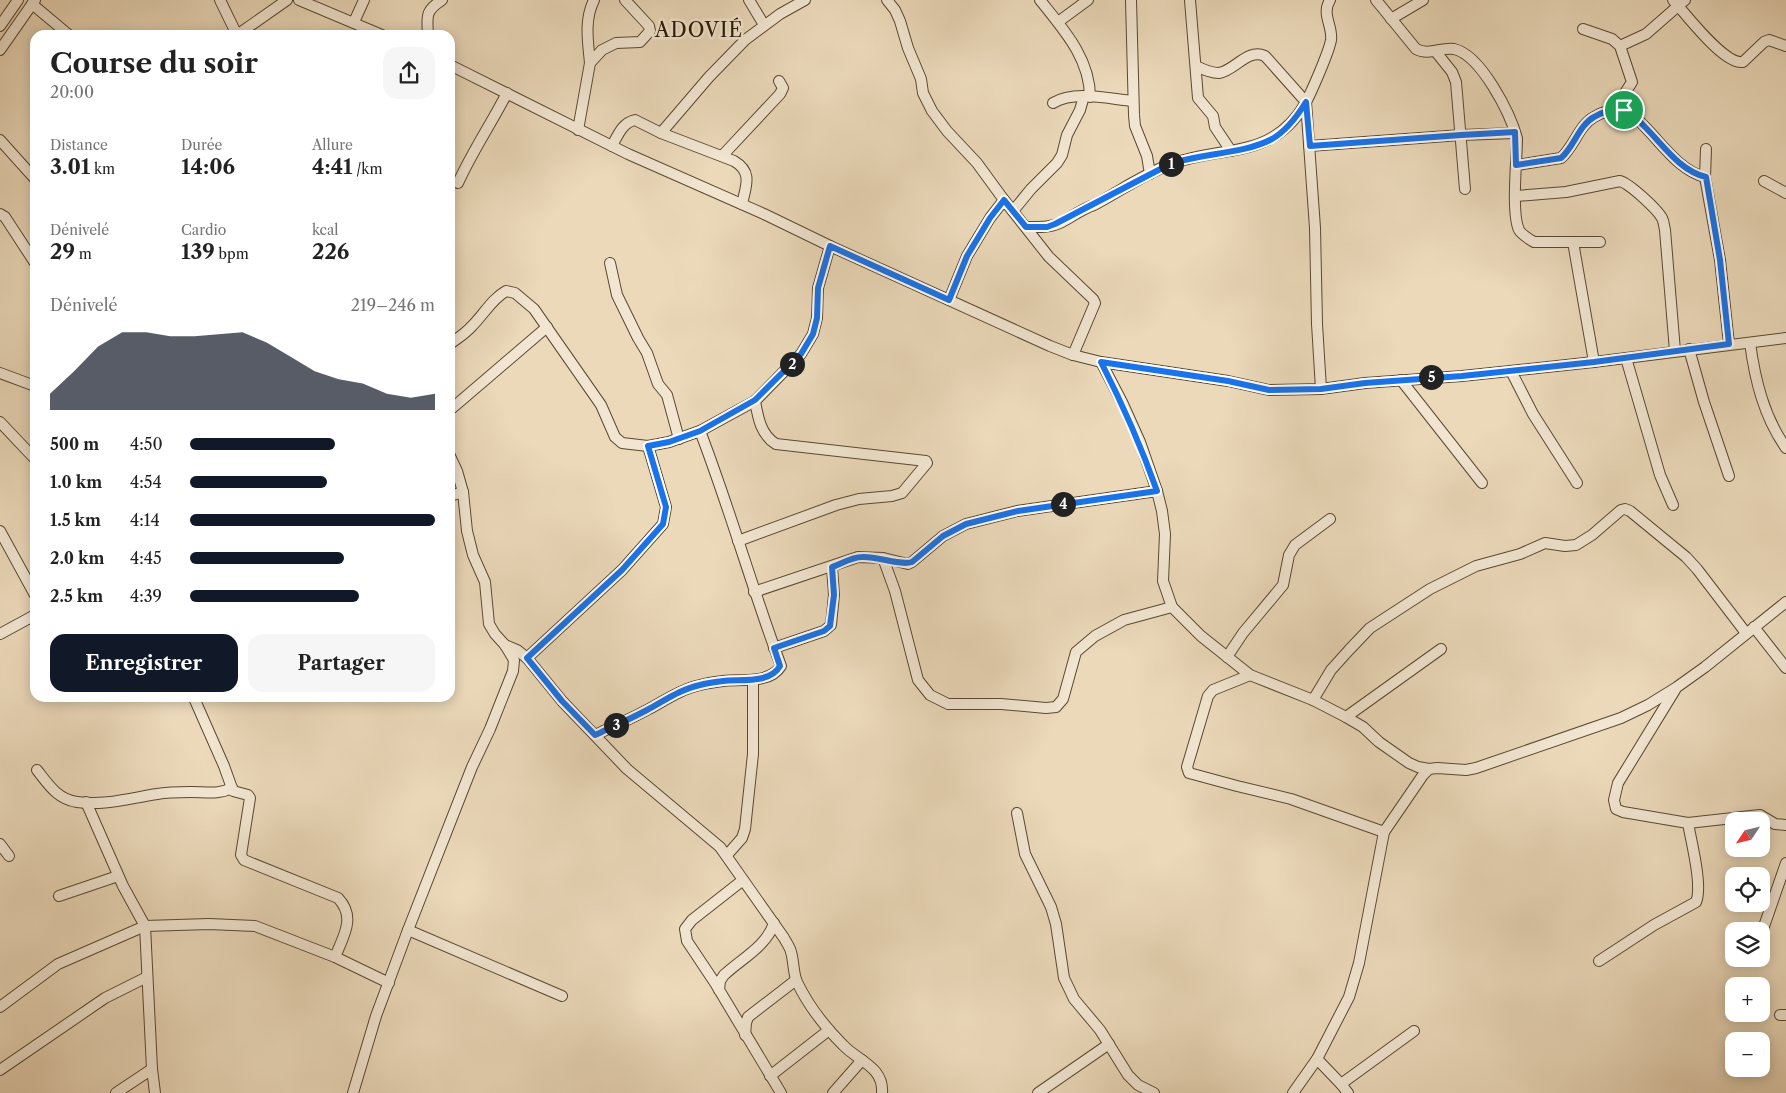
<!DOCTYPE html>
<html lang="fr">
<head>
<meta charset="utf-8">
<style>
	:root { --surface:#fff; --page:#f6f6f6; --text:#222; --muted:#767676; --accent:#111827 }
	body { margin:0; font-family:"Libre Caslon Text",serif; background:var(--page); color:var(--text); height:100vh; display:flex; flex-direction:column; font-size:19px; white-space:nowrap }
	* { box-sizing:border-box; margin:0 }
	p { font-size:16px; color:var(--muted) }
	.icon { flex:none; width:28px; height:28px; fill:none; stroke:currentColor; stroke-width:2; stroke-linecap:round; stroke-linejoin:round }
	.map { position:relative; flex:1; overflow:hidden }
	.side { position:absolute; left:30px; top:30px; width:425px; height:672px; display:flex; flex-direction:column; background:var(--surface); border-radius:15px; box-shadow:0 2px 12px #0003 }
	.side>* { flex:none }
	.needle { width:32px; rotate:235deg }
	.controls { position:absolute; left:1725px; top:812px; display:grid; gap:10px }
	.controls a { display:grid; place-items:center; width:45px; height:45px; border-radius:10px; background:var(--surface); box-shadow:0 2px 12px #0003; font-size:25px }
	.pin { position:absolute; display:grid; place-items:center; width:42px; height:42px; color:#fff; margin:-21px; border:2px solid #fff; border-radius:50%; box-shadow:0 1px 5px #0007 }
	.km { position:absolute; width:25px; height:25px; margin:-12px; border-radius:50%; background:#222; color:#fff; font-size:14px; line-height:25px; text-align:center }
	.round { display:grid; place-items:center; flex:none; width:52px; height:52px; border-radius:15px; background:var(--page) }
	.summary { display:flex; align-items:center; justify-content:space-between; height:85px; padding:0 20px }
	h1 { font-size:28px; font-weight:700; line-height:38px }
	.figures { display:grid; grid-template-columns:repeat(3,1fr); gap:8px; height:85px; padding:5px 20px }
	.figures div { display:grid; align-content:center }
	.figures b { font-size:21px; font-weight:700 }
	.figures small { font-size:14px; font-weight:400 }
	.figures p { font-size:14px }
	.chart { height:140px; padding:10px 20px }
	.chart p { display:flex; justify-content:space-between }
	.chart svg { width:100%; height:90px; margin-top:5px; fill:var(--accent); opacity:.7 }
	.primary-button { display:flex; gap:10px; margin-top:auto; padding:10px 20px }
	.primary-button a { flex:1; height:58px; border-radius:15px; background:var(--accent); color:#fff; font-size:20px; font-weight:700; line-height:58px; text-align:center }
	.primary-button a+a { background:var(--page); color:var(--text) }
	ul { padding:0 20px; list-style:none; font-size:16px }
	li { display:grid; grid-template-columns:80px 60px 1fr; align-items:center; height:38px }
	li i { height:12px; border-radius:6px; background:var(--accent) }
	.map>svg:first-child { display:block }
</style>
</head>
<body>
<div class="map">
<svg width="1786" height="1093" viewBox="0 0 1786 1093">
	<rect width="100%" height="100%" fill="#ebd9ba"/>
	<filter id="stains"><feTurbulence type="fractalNoise" baseFrequency=".004" numOctaves="4"/><feColorMatrix values="0 0 0 0 .2 0 0 0 0 .09 0 0 0 0 .02 0 0 0 .5 -.17"/></filter>
	<radialGradient id="worn" r=".72"><stop offset=".6" stop-color="#630" stop-opacity="0"/><stop offset="1" stop-color="#630" stop-opacity=".3"/></radialGradient>
	<g fill="none" stroke-linecap="round" stroke-linejoin="round">
		<defs>
			<g id="minor">
				<path d="M220 0 237 35"/>
				<path d="M299 0 382 35"/>
				<path d="M749 0 764 25"/>
				<path d="M887 0 895 10 900 21 908 48 921 79 923 93 932 111 947 131 977 163 1004 200 990 218 967 256 949 300"/>
				<path d="M1040 0C1063 29 1090 58 1090 97"/>
				<path d="M1131 0 1134 115 1135 126 1147 156 1150 174"/>
				<path d="M1190 0 1198 98 1213 116 1215 127 1231 151"/>
				<path d="M1376 0 1416 49C1429 56 1441 47 1454 49 1481 55 1510 113 1517 138 1517 159 1511 213 1519 230 1522 235 1529 239 1534 242H1600"/>
				<path d="M1673 0C1686 14 1724 65 1743 62L1764 42 1769 40 1786 46"/>
				<path d="M32 4 69 35"/>
				<path d="M1391 19 1423 0"/>
				<path d="M354 22 364 0"/>
				<path d="M1058 22 1088 0"/>
				<path d="M0 26 18 0"/>
				<path d="M1583 29 1612 39 1620 46 1632 82 1623 96 1624 110"/>
				<path d="M237 35 287 0"/>
				<path d="M428 35C427 16 425 11 442 0"/>
				<path d="M1620 46 1646 34 1685 0"/>
				<path d="M0 50 35 0"/>
				<path d="M1436 52 1452 72 1456 82 1465 189"/>
				<path d="M590 63C588 42 584 20 594 0"/>
				<path d="M450 65 628 154 764 214 830 246 1050 346 1073 355 1101 362 1228 381 1269 390 1321 389 1365 383 1462 376 1594 362 1786 338"/>
				<path d="M1196 66C1202 69 1211 73 1219 73 1236 70 1247 48 1265 56L1306 102 1315 228 1317 324 1321 389"/>
				<path d="M1053 103C1075 90 1109 99 1133 101"/>
				<path d="M578 130 590 63 602 50 616 43 640 42 650 31 649 26 625 0"/>
				<path d="M661 133 709 77 745 40 780 14 805 0"/>
				<path d="M0 140 35 179"/>
				<path d="M612 146C618 135 622 123 635 120L661 133 734 161C753 172 746 186 742 204"/>
				<path d="M1309 146 1461 135 1515 133"/>
				<path d="M1706 149 1705 177 1720 260 1729 344"/>
				<path d="M722 156 780 94 783 88 779 81"/>
				<path d="M1517 165 1561 158C1574 147 1579 125 1594 117 1602 112 1615 108 1624 110 1632 112 1639 121 1645 127 1663 145 1680 171 1705 177"/>
				<path d="M1764 181 1786 193"/>
				<path d="M458 183C472 152 491 124 507 93"/>
				<path d="M1516 196 1566 192 1620 181C1630 184 1657 209 1662 218 1664 222 1664 226 1665 230L1675 351"/>
				<path d="M1004 200 1049 257 1093 299 1095 303 1073 355"/>
				<path d="M1013 211 1031 189 1057 163 1062 155 1067 135 1080 110 1084 96"/>
				<path d="M0 214 5 217 35 263"/>
				<path d="M1026 227C1038 227 1051 228 1062 222 1073 216 1082 209 1094 205 1120 191 1144 174 1171 164 1223 145 1272 160 1305 104 1311 93 1329 52 1331 40 1333 26 1321 14 1330 0"/>
				<path d="M1573 242 1594 362"/>
				<path d="M610 263 617 295 638 338 647 353 658 384 667 395 679 439"/>
				<path d="M1750 343C1755 380 1764 417 1786 448"/>
				<path d="M450 344C458 338 466 333 472 326 484 314 492 299 506 291L515 293 534 309 601 405 615 437 622 443 648 446 669 442 700 431 755 401 801 354 813 334 817 318 818 288 830 246"/>
				<path d="M1689 349 1704 402 1729 476"/>
				<path d="M1626 358 1660 475 1673 505"/>
				<path d="M1101 362 1122 402 1140 442 1157 491 1162 511 1165 534 1163 581 1172 607 1201 636 1250 675 1313 700 1346 717 1363 727 1379 742 1409 763 1418 767 1429 769"/>
				<path d="M1511 371 1533 414 1577 483"/>
				<path d="M0 373 35 386"/>
				<path d="M1401 380 1482 483"/>
				<path d="M450 410 547 327"/>
				<path d="M0 422 35 459"/>
				<path d="M450 496 463 492"/>
				<path d="M0 531 35 595"/>
				<path d="M738 541 836 505 859 499 892 496 902 493 927 463 926 461 776 444C761 435 758 418 755 401"/>
				<path d="M883 558 895 591 918 680 930 695 948 704H1001L1046 708 1056 707 1063 699 1076 652 1095 636 1124 620 1172 607"/>
				<path d="M754 592 858 557 883 558 908 564 912 562 943 536 966 524 1017 511 1157 491"/>
				<path d="M1754 627 1786 668"/>
				<path d="M0 634 35 615"/>
				<path d="M505 645 517 650 527 658 562 701 627 769 720 847 784 938C786 942 790 947 791 952 794 962 793 973 797 982 808 1005 825 1027 843 1045 858 1061 884 1067 882 1093"/>
				<path d="M774 648 824 631 831 625 834 595 832 567"/>
				<path d="M1227 657 1243 633 1283 585 1289 555 1295 545 1330 519"/>
				<path d="M527 658 622 570 663 524 666 507 648 446"/>
				<path d="M1250 675 1213 690 1208 696 1187 767 1189 773 1237 786 1291 799 1384 832"/>
				<path d="M1675 690 1618 783 1614 800 1616 809 1623 812 1688 823 1760 815 1775 824 1786 825"/>
				<path d="M194 698 224 766 233 791 248 795 250 798 241 855 244 860 338 898C356 917 344 935 335 957"/>
				<path d="M1313 700 1331 670 1349 650 1370 628 1430 589 1476 566 1520 554 1545 543 1565 546 1576 545 1592 535 1621 510 1625 509 1630 511 1686 557 1697 569 1746 633"/>
				<path d="M1346 717 1441 649"/>
				<path d="M595 735C612 727 630 719 647 710 664 701 681 689 700 685 707 683 715 682 723 681 741 679 770 684 781 666 752 588 730 509 700 431"/>
				<path d="M37 770C48 784 57 799 77 802 103 806 131 798 157 794 168 792 180 792 191 792 206 792 218 795 232 788"/>
				<path d="M86 802 123 886 145 926 152 1069 155 1093"/>
				<path d="M1017 813 1025 854 1051 907 1056 924 1064 978 1074 999 1100 1030 1128 1075 1138 1085 1154 1093"/>
				<path d="M0 844 9 856"/>
				<path d="M727 855 742 838 745 829 753 754V680"/>
				<path d="M743 880 692 920 685 929 687 941 715 983 781 1093"/>
				<path d="M59 896 118 876"/>
				<path d="M408 930 562 996"/>
				<path d="M1761 935 1786 863"/>
				<path d="M1599 961 1654 925 1696 902C1703 886 1691 841 1688 823"/>
				<path d="M719 990 720 981 724 975C741 959 767 946 774 923"/>
				<path d="M0 1007 58 964 145 926 209 924 255 926 335 957 389 983"/>
				<path d="M1780 1015H1786"/>
				<path d="M745 1035 746 1023 748 1017 796 980"/>
				<path d="M1317 1059 1341 1084 1348 1093"/>
				<path d="M0 1070 105 998 147 977"/>
				<path d="M770 1076 829 1030"/>
				<path d="M1341 1084 1414 1031"/>
				<path d="M116 1093 152 1069"/>
				<path d="M353 1093 376 1016 408 930 472 767 490 729 513 671 514 660 505 645 495 634 489 624 485 582 473 555 467 531 463 492 457 471 450 456"/>
				<path d="M833 1093 862 1060"/>
				<path d="M1038 1093 1109 1044"/>
				<path d="M1293 1093 1317 1059 1349 997 1359 963 1384 832 1423 775 1429 769 1437 768 1466 770 1476 768 1621 718 1648 705 1677 687 1705 667 1786 602"/>
			</g>
		</defs>
		<use href="#minor" stroke="#5a4930" stroke-width="12"/>
		<use href="#minor" stroke="#f2e6d2" stroke-width="10"/>
	</g>
	<g fill="none" stroke-linecap="round" stroke-linejoin="round">
		<defs>
			<path id="route" d="M1306 102 1310 146 1461 135 1515 132 1516 165 1561 158C1574 147 1579 125 1594 117 1602 112 1615 108 1624 110 1632 112 1639 121 1645 127 1663 145 1680 171 1706 177L1720 260 1729 344 1594 362 1462 376 1365 383 1321 389 1269 390 1228 381 1101 362C1123 405 1141 446 1157 491L1018 511 966 524 943 536 912 562C901 566 877 556 862 557 852 557 841 564 832 567L834 595 830 626 824 631 774 648 780 666C770 684 741 679 723 681 715 682 707 683 700 685 681 689 664 701 647 710 630 719 612 727 595 735L562 701 527 658 622 570 663 524 666 507 648 446 669 442 700 431 755 400 801 354 813 334 817 318 818 288 830 246 949 300 967 256 990 218 1004 200 1026 227H1047L1055 224 1170 164C1202 153 1244 154 1272 139 1286 131 1298 115 1306 102Z"/>
		</defs>
		<use href="#route" stroke="#fff" stroke-width="10"/>
		<use href="#route" stroke="#1a73e8" stroke-width="6"/>
	</g>
	<g text-anchor="middle" stroke-width="5" stroke-linejoin="round" paint-order="stroke">
		<g font-size="20" letter-spacing="1" fill="#2a1902" stroke="#f2e6d2">
			<text x="699" y="37">ADOVIÉ</text>
		</g>
	</g>
	<rect width="100%" height="100%" filter="url(#stains)"/>
	<rect width="100%" height="100%" fill="url(#worn)"/>
</svg>
<div class="controls">
<a><svg class="needle" viewBox="-14 -14 28 28"><path d="M0-13l5 13h-10z" fill="#e53935"/><path d="M0 13l5-13h-10z" fill="#767676"/></svg></a>
<a><svg class="icon" aria-label="locate" viewBox="0 0 24 24"><circle cx="12" cy="12" r="6"/><path d="M12 2v4M12 18v4M2 12h4M18 12h4"/></svg></a>
<a><svg class="icon" aria-label="layers" viewBox="0 0 24 24"><path d="M12 4l9 5-9 5-9-5zM3 14l9 5 9-5"/></svg></a>
<a>+</a>
<a>−</a>
</div>
<div class="pin" style="left:1624px;top:110px;background:#1e9e55"><svg class="icon" aria-label="arrive" viewBox="0 0 24 24"><path d="M6 21V4h12l-3 4 3 4H6"/></svg></div>
<b class="km" style="left:1171px;top:164px">1</b>
<b class="km" style="left:792px;top:364px">2</b>
<b class="km" style="left:616px;top:725px">3</b>
<b class="km" style="left:1063px;top:504px">4</b>
<b class="km" style="left:1431px;top:377px">5</b>
<section class="side">
<div class="summary"><div><h1>Course du soir</h1><p>20:00</p></div><a class="round"><svg class="icon" aria-label="share" viewBox="0 0 24 24"><path d="M12 15V3M7 8l5-5 5 5M5 13v7h14v-7"/></svg></a></div>
<div class="figures">
<div><p>Distance</p><b>3.01<small> km</small></b></div>
<div><p>Durée</p><b>14:06</b></div>
<div><p>Allure</p><b>4:41<small> /km</small></b></div>
</div>
<div class="figures">
<div><p>Dénivelé</p><b>29<small> m</small></b></div>
<div><p>Cardio</p><b>139<small> bpm</small></b></div>
<div><p>kcal</p><b>226</b></div>
</div>
<div class="chart"><p><span>Dénivelé</span>219–246 m</p>
<svg viewBox="0 0 160 44" preserveAspectRatio="none"><path d="M0 44V36L10 25L20 13L30 6L40 6L50 8L60 8L70 7L80 6L90 11L100 18L110 25L120 29L130 31L140 36L150 38L160 36V44z"/></svg>
</div>
<ul>
<li><b>500 m</b>4:50<i style="width:59%"></i></li>
<li><b>1.0 km</b>4:54<i style="width:56%"></i></li>
<li><b>1.5 km</b>4:14<i style="width:100%"></i></li>
<li><b>2.0 km</b>4:45<i style="width:63%"></i></li>
<li><b>2.5 km</b>4:39<i style="width:69%"></i></li>
</ul>
<div class="primary-button"><a>Enregistrer</a><a>Partager</a></div>
</section>
</div>
</body>
</html>
